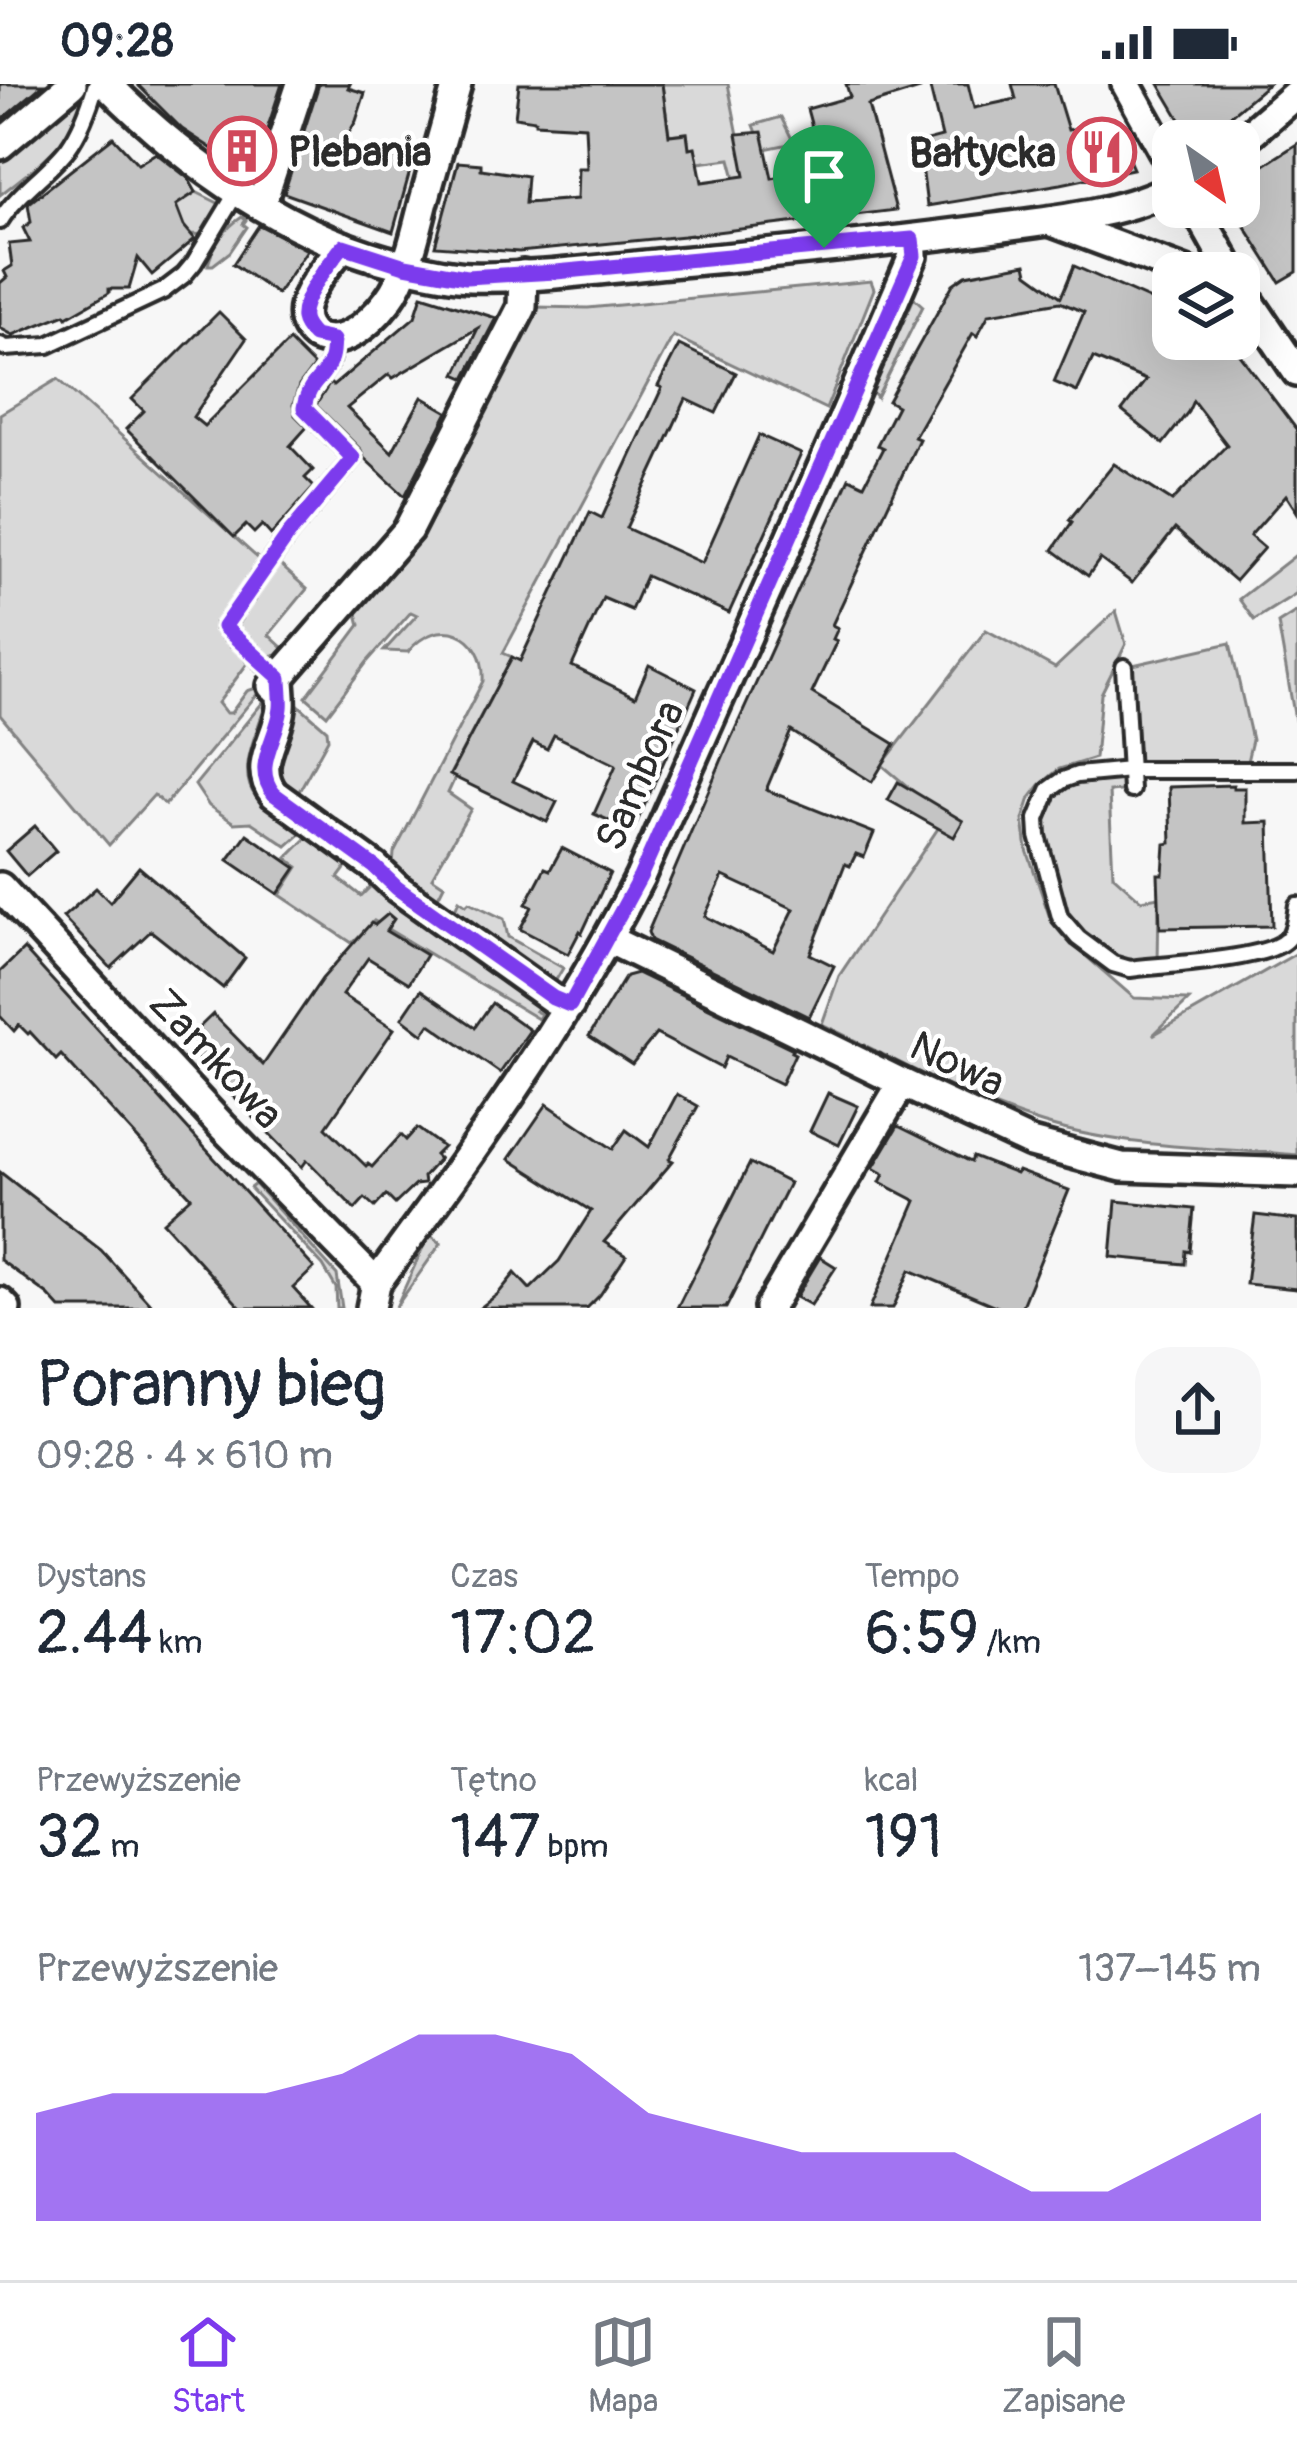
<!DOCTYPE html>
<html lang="pl">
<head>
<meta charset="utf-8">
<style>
	:root { --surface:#fff; --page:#f6f6f7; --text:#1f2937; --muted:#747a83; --line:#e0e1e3; --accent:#7c3aed }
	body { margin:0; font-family:Pangolin,sans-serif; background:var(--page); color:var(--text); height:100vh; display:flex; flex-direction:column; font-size:45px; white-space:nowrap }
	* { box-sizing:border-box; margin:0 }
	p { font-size:39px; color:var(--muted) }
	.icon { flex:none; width:66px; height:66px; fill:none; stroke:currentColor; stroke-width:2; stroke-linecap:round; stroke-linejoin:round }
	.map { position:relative; height:1224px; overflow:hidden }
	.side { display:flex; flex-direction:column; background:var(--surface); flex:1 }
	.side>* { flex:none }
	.needle { width:78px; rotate:146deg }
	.controls { position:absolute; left:1152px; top:36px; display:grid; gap:24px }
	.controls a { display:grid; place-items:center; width:108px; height:108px; border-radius:24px; background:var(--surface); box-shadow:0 12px 48px #0002; font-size:60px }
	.pin { position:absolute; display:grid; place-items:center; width:102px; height:102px; color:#fff; margin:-123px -51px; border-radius:50% 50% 50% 0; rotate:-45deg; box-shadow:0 0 12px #0007 }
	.pin .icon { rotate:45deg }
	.round { display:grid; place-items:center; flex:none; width:126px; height:126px; border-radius:36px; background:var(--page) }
	.headline { display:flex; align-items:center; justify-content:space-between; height:204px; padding:0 36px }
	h1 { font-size:66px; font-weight:600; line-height:90px }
	.stats { display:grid; grid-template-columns:repeat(3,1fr); gap:18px; height:204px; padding:12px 36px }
	.stats div { display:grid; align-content:center }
	.stats b { font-size:60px; font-weight:600 }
	.stats small { font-size:33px; font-weight:400 }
	.stats p { font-size:33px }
	.chart { height:336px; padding:24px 36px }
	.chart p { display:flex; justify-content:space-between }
	.chart svg { width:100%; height:216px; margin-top:12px; fill:var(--accent); opacity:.7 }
	.status { display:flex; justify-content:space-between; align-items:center; height:84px; padding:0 60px; background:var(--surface); direction:ltr }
	.status svg { height:33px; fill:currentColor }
	.tab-bar { display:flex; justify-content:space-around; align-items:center; height:168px; border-top:3px solid var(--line); background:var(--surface); font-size:33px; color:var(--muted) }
	.tab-bar a { display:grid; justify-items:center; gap:6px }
	.tab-bar .on { color:var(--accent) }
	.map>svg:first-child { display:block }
</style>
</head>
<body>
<div class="status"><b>09:28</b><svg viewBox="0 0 49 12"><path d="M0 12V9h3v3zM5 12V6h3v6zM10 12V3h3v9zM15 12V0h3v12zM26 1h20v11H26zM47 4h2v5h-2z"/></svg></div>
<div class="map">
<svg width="1297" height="1224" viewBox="0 0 1297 1224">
	<rect width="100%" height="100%" fill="#f7f7f7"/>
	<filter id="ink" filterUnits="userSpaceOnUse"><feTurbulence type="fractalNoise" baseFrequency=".00833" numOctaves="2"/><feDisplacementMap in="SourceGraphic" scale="24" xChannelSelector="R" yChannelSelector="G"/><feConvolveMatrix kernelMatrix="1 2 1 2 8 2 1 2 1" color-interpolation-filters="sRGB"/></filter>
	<g filter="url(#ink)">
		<g fill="#d9d9d9" stroke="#828282" stroke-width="3">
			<path d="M662 0H728L746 92 735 94 730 75 698 79 695 64H689L687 49 669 51Z"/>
			<path d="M78 15 81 19 65 55 37 82 0 111V78Z"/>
			<path d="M781 33 794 59 760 66 764 56 762 49H757L754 41Z"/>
			<path d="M196 108 228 124 211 151 190 150 168 127Z"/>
			<path d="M242 133 246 136 243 140 247 143 230 168 213 181H208C213 161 225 144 242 133Z"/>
			<path d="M871 197 874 205 826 325 673 252 503 569 512 573 450 690 455 694 448 709 471 725 432 793 444 801 437 815C418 812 404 795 393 781L394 769 483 597C486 548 438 530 408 568L384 567 417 531 411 528 367 578 327 631 306 613 360 541 354 518 421 448 536 223 588 224Z"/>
			<path d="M914 214 923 222 877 314 872 307Z"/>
			<path d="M58 295 271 486 278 479 307 505 269 551 284 565 283 572 270 571 258 565 218 619 226 629H231L247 607 259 603V608L165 721 154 711 109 761 0 631V330Z"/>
			<path d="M1297 470V509L1254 536 1239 515Z"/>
			<path d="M1116 527 1126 560 1101 610 1095 674 1059 685 1040 701 1030 714 1023 736 1027 766 1051 837 1064 853 1134 914 1189 916 1153 951 1297 869V1071C1210 1063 1116 1064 1032 1036 959 1012 890 973 822 940L839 892 945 734 882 681 986 546 1055 584Z"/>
			<path d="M1297 527V647L1278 539Z"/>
			<path d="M1230 559 1252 656 1245 686H1131V706L1109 708 1113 791 1141 816 1159 813 1158 881 1130 885 1067 843 1038 752 1041 722 1063 696 1130 686 1124 583Z"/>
			<path d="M268 612C261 642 234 686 256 713 267 727 289 737 304 747L287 762 251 738 234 739 209 722 195 701Z"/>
			<path d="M294 617 327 646 328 655 297 711C296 711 282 699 281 698 274 687 292 634 294 617Z"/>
			<path d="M310 751 350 778 338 794 361 812 375 798 540 920 535 927 541 930 538 935 374 837 352 859 280 811 298 783 287 774Z"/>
			<path d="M459 816 466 821 469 818 504 835 508 853 563 884 556 896 541 893 456 833 454 828Z"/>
			<path d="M255 1100 337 1191 342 1224H337L336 1204 323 1182 250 1104Z"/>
			<path d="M429 1150 441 1159 396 1223Z"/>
		</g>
		<g fill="#c4c4c4" stroke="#2b2b2b" stroke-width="3" fill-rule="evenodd">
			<path d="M0 0H44L0 37Z"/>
			<path d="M137 0H282L252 91 182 45Z"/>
			<path d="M319 0H350L348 4 365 9 356 37 338 67 383 85 387 71 412 80 393 148 284 109Z"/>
			<path d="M519 0H662L669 51 687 49 689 64 695 63 702 98 745 92 737 50 762 48 772 94 823 84 807 25 850 13 846 0H919L920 5 868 21 896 126 684 152 519 168 435 162 458 78 481 80V85L527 92 525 119 577 115 578 84H587L585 42 535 39V36L515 33Z"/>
			<path d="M929 0H968L974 24 1016 15 1012 0H1054L1068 46 1112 37 1133 85 1061 100 927 122 919 59 942 53Z"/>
			<path d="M1159 0H1268L1201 56 1191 54Z"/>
			<path d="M113 53 138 80 156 69 188 94 196 108 176 121 184 142 195 155 152 191 138 174 129 205H109V209L67 233 65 230 13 251 0 244V199L7 193 4 187 12 182 9 160 30 158 23 144 31 138 28 120Z"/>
			<path d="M1297 60V188L1280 198 1239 133V97Z"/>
			<path d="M259 141 307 166 277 210 233 180Z"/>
			<path d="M1026 180 1028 189 1061 213 1074 182 1173 226V255H1228L1297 346V428L1286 411 1250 452 1264 464 1235 497 1175 445 1132 499 1100 475 1088 492 1053 466 1072 438 1069 436 1114 380 1172 417 1227 361 1193 317 1188 328 1163 360 1122 327 1146 296 1093 274 1077 308 1054 298 1084 228 1060 218 989 230 977 252 973 249 914 353 919 355 832 541 838 544 833 555 837 557 812 609 895 660 872 698 791 647 766 706 874 749 864 773 856 770 850 782 845 780 810 870 834 882 809 933 651 856 648 848 728 661 849 394 864 401 883 364 877 361 897 322 888 317 953 200 966 191ZM723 792 794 825 773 867 705 832Z"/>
			<path d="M422 211 496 234 465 294 456 290 478 244 393 294 389 290 347 324 392 368 422 313 448 328 405 412 364 374 361 366 316 321 330 299 333 302 415 233Z"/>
			<path d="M219 228 246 255 193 333 204 342 289 257 314 282 299 302 293 321 295 331 307 343 290 362 313 386 305 394 314 403 271 451 262 441 254 449 246 441 234 453 126 345 144 327 132 315Z"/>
			<path d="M679 261 736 289 716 329 686 315 626 444 702 479 759 351 801 370 729 529 646 492 631 526 603 514 572 582 635 613 649 581 696 605 633 747 594 730 616 681 554 651 547 665 533 658 513 697 557 718 547 738 450 691 512 573 520 577 590 428 602 434 662 304 658 302Z"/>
			<path d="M898 698 963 737 954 753 888 716Z"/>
			<path d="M1233 701V704H1245V739L1269 738 1272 842 1160 844 1158 790H1163L1165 760 1171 759 1169 703Z"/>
			<path d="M35 742 56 767 27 792 6 767Z"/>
			<path d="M247 750 296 784 278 810 228 776Z"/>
			<path d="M562 764 610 789 582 849 580 847 568 870 520 845 532 823 526 820 545 784 550 786Z"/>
			<path d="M139 783 245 874 223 904 151 847 111 884 63 833 96 804 110 818Z"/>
			<path d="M388 830 394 835 386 847 426 871 409 899 368 874 342 911 394 945 326 1043 366 1082 368 1080 372 1083 401 1051 406 1056 417 1044 443 1063 435 1071 439 1075 423 1093 424 1100 415 1101 395 1120 386 1111 375 1123 365 1114 355 1125 307 1076 302 1083 182 960 213 930 263 981 322 895 371 839 375 841Z"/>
			<path d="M24 865 314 1184 293 1204 311 1224H241L163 1138 191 1113 61 971 56 976 30 948 28 950 19 941 14 947 0 932V888Z"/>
			<path d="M637 889 793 965 791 968 795 970 781 1000 726 973 721 984 656 950 632 980 589 952 626 892Z"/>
			<path d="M421 906 475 943 492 919 530 946 500 989 430 940 423 950 402 934Z"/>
			<path d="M828 1009 858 1022 839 1061 810 1047Z"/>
			<path d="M677 1010 698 1022 669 1075 673 1077 604 1158 626 1172 600 1211 587 1224H480L498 1210 515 1189 530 1205 559 1177 591 1127 509 1075 547 1020 613 1065 626 1046 649 1063Z"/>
			<path d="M898 1042 971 1078 973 1073 1016 1090 1018 1087 1069 1106 1021 1224H1000L910 1186 893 1224H870L916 1117 880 1098 884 1090 873 1084Z"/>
			<path d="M750 1079 789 1099 726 1224H677Z"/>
			<path d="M0 1088 101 1166 154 1224H60L48 1211 0 1176Z"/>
			<path d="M1116 1117 1194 1125 1190 1168 1186 1167 1185 1180 1111 1173Z"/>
			<path d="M1255 1131 1297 1136V1205L1246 1200Z"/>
			<path d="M820 1173 836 1183 811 1221 796 1213Z"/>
		</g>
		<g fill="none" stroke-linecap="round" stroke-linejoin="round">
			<defs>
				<g id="service">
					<path d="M0 137C18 108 47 91 68 64 81 46 90 21 96 0"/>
					<path d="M0 261 6 264 48 261 163 207 184 191 194 179 238 106"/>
					<path d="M1124 583 1131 706"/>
					<path d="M280 594 224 543 289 450 353 374 304 324C308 298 324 295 330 277 333 271 332 263 333 256"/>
					<path d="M1297 686H1130L1077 691 1063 696 1049 706 1037 735 1038 752 1060 833 1078 854 1113 880 1130 885C1161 881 1267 876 1286 856 1295 848 1295 832 1297 821"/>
				</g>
				<g id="minor">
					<path d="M107 0C188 82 293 156 407 182 427 187 450 192 470 193 539 195 610 184 679 178 785 169 891 158 996 144 1053 136 1123 130 1173 103"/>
					<path d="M1126 0 1173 84"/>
					<path d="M1239 59 1297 9"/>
					<path d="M0 61 72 0"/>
					<path d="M261 121 301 0"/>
					<path d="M1195 123 1232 189"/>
					<path d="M1052 138 1189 189"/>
					<path d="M343 162C328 181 292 219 307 243 313 253 319 256 330 256 357 256 388 221 399 198 411 172 417 144 424 117 435 78 446 39 457 0"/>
					<path d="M1239 202 1297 288"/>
					<path d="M280 594C280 604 282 615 281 624 278 655 251 682 274 710L375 783 397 804 553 915 570 921"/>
					<path d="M272 602 408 446 522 223 523 191"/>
					<path d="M0 803 222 1042 376 1199"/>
					<path d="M608 855 902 999 1031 1059 1122 1083 1297 1089"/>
					<path d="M0 1218 6 1224"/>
					<path d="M371 1224 376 1199C473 1068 566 940 640 793L833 359 913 172 912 155"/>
					<path d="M769 1224 902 999"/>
				</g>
			</defs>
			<use href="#service" stroke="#2b2b2b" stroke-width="22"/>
			<use href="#minor" stroke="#2b2b2b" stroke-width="36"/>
			<use href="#service" stroke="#fff" stroke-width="14"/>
			<use href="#minor" stroke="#fff" stroke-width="27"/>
		</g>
	</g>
	<g fill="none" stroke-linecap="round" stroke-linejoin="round" filter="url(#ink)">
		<defs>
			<path id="route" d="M912 155 914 172 640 793 570 921 553 914 397 804 375 783 274 710C251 682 278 655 281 624 282 615 280 603 280 594L224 543 289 450 353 374 304 324C308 298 324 295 330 277 333 271 332 263 333 256L314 252C310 248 304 241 303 235 300 214 331 178 343 162L405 182 466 193 556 188Z"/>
		</defs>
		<use href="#route" stroke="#fff" stroke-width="24"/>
		<use href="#route" stroke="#7c3aed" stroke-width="15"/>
	</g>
	<defs>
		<symbol id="building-ring" viewBox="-11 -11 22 22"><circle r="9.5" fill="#fff" stroke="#d1495b" stroke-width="1.5"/><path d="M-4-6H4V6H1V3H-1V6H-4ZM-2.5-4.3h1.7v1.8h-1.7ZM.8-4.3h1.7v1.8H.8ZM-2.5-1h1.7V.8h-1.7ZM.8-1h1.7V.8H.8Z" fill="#d1495b"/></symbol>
		<symbol id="restaurant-ring" viewBox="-11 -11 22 22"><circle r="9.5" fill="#fff" stroke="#d1495b" stroke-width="1.5"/><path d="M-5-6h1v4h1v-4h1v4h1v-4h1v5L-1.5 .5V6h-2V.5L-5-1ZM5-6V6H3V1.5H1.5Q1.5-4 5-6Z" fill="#d1495b"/></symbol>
	</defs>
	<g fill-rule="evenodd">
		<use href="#building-ring" x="204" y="29" width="76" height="76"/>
		<use href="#restaurant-ring" x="1064" y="30" width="76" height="76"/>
	</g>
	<g text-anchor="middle" stroke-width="9" stroke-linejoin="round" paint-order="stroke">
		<g font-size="42" font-weight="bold" fill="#2b2b2b" stroke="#fff" text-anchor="start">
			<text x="288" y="82">Plebania</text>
			<text x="1056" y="83" text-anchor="end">Bałtycka</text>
		</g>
		<g font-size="42" fill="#2b2b2b" stroke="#fff">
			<text transform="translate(639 691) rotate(-66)" y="15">Sambora</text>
			<text transform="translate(217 974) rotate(47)" y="15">Zamkowa</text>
			<text transform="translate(958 979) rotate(25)" y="15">Nowa</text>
		</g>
	</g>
</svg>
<div class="controls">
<a><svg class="needle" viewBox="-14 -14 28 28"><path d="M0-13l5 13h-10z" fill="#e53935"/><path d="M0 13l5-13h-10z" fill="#747a83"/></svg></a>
<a><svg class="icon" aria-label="layers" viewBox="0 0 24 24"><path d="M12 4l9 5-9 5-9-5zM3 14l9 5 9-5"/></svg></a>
</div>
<div class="pin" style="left:824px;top:164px;background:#1e9e55"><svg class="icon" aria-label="arrive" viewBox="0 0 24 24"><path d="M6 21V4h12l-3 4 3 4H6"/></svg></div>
</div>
<section class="side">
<div class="headline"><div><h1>Poranny bieg</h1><p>09:28 · 4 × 610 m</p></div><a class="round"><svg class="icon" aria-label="share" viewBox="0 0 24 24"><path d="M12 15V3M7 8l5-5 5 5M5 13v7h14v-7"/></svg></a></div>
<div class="stats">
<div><p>Dystans</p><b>2.44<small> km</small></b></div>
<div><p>Czas</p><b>17:02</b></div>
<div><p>Tempo</p><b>6:59<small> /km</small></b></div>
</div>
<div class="stats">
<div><p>Przewyższenie</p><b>32<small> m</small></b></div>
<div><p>Tętno</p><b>147<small> bpm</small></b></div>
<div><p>kcal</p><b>191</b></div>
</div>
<div class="chart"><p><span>Przewyższenie</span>137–145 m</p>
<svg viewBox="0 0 160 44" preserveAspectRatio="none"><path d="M0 44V22L10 18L20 18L30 18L40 14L50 6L60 6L70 10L80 22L90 26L100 30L110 30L120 30L130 38L140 38L150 30L160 22V44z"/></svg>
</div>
</section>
<nav class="tab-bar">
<a class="on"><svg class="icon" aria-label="home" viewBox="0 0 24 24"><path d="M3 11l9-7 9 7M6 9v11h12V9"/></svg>Start</a>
<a><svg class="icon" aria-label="map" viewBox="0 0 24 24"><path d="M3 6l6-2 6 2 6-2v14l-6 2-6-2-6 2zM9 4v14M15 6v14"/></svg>Mapa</a>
<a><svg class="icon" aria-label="saved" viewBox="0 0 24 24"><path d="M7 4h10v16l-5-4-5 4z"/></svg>Zapisane</a>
</nav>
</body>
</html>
